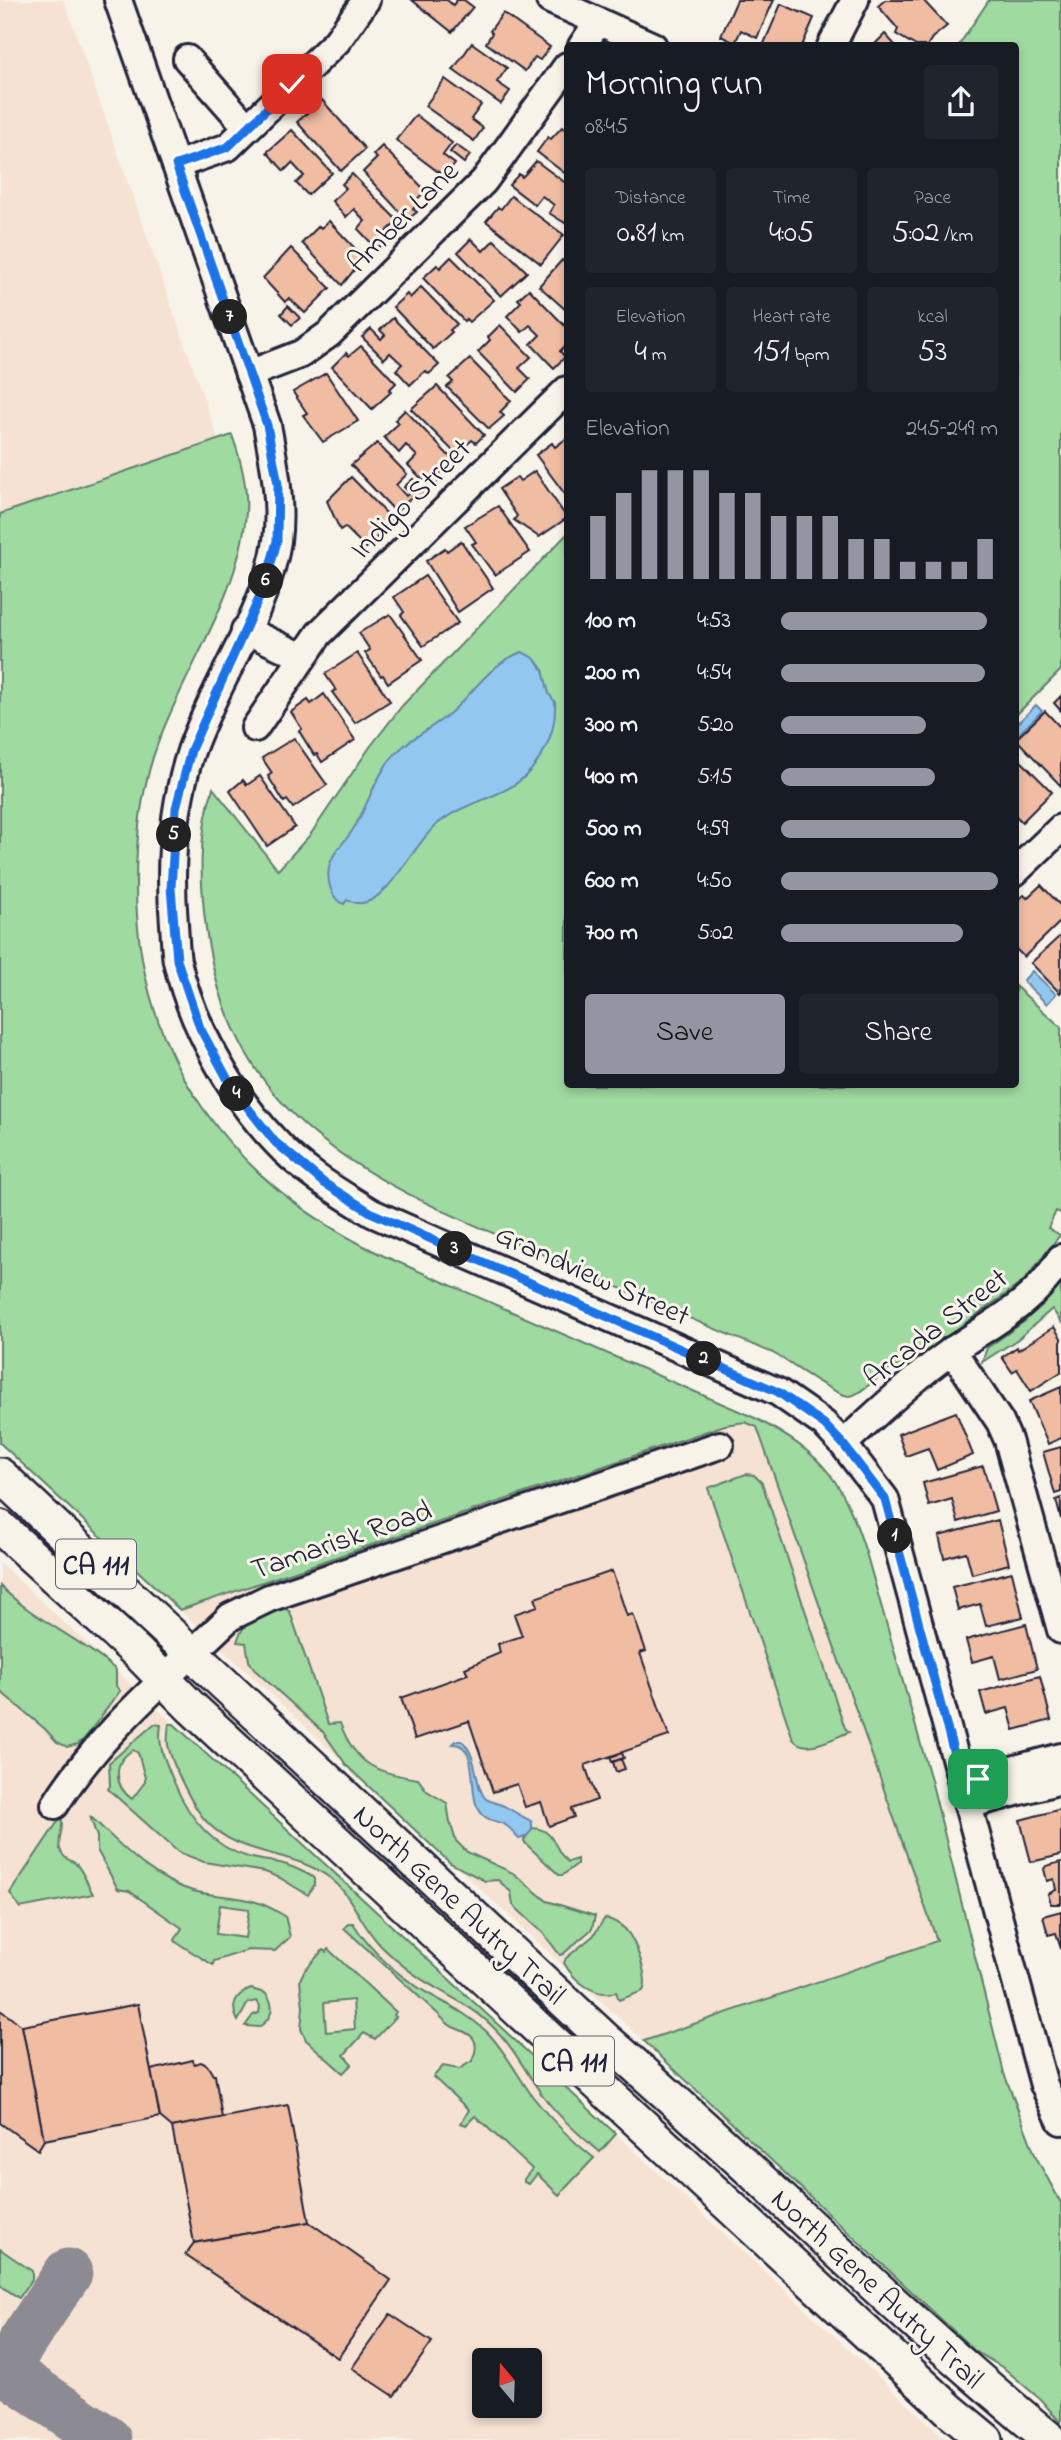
<!DOCTYPE html>
<html lang="en">
<head>
<meta charset="utf-8">
<style>
	:root { --surface:#171b24; --page:#20242c; --text:#f1f3f6; --muted:#9ea1a6; --accent:#9495a2 }
	body { margin:0; font-family:"Indie Flower",sans-serif; background:var(--page); color:var(--text); height:100vh; display:flex; flex-direction:column; font-size:26px; white-space:nowrap }
	* { box-sizing:border-box; margin:0 }
	p { font-size:23px; color:var(--muted) }
	.icon { flex:none; width:38px; height:38px; fill:none; stroke:currentColor; stroke-width:2; stroke-linecap:round; stroke-linejoin:round }
	.map { position:relative; flex:1; overflow:hidden }
	.panel { position:absolute; left:564px; top:42px; width:455px; height:1046px; display:flex; flex-direction:column; background:var(--surface); border-radius:7px; box-shadow:0 4px 10px #0003 }
	.panel>* { flex:none }
	.needle { width:46px; rotate:341deg }
	.fabs { position:absolute; left:472px; top:2348px; display:grid; gap:14px }
	.fabs a { display:grid; place-items:center; width:70px; height:70px; border-radius:7px; background:var(--surface); box-shadow:0 4px 10px #0003; font-size:35px }
	.pin { position:absolute; display:grid; place-items:center; width:60px; height:60px; color:#fff; margin:-30px; border-radius:14px; box-shadow:0 4px 10px #0006 }
	.km { position:absolute; width:35px; height:35px; margin:-18px; border-radius:50%; background:#222; color:#fff; font-size:19px; line-height:35px; text-align:center }
	.round { display:grid; place-items:center; flex:none; width:74px; height:74px; border-radius:7px; background:var(--page) }
	.head { display:flex; align-items:center; justify-content:space-between; height:119px; padding:0 21px }
	h1 { font-size:38px; font-weight:600; line-height:52px }
	.stats { display:grid; grid-template-columns:repeat(3,1fr); gap:10px; height:119px; padding:7px 21px }
	.stats div { display:grid; align-content:center; border-radius:7px; background:var(--page); text-align:center }
	.stats b { font-size:30px; font-weight:600 }
	.stats small { font-size:19px; font-weight:400 }
	.stats p { font-size:19px }
	.chart { height:196px; padding:14px 21px }
	.chart p { display:flex; justify-content:space-between }
	.chart svg { width:100%; height:126px; margin-top:7px; stroke:var(--accent); stroke-width:6 }
	.action { display:flex; gap:14px; margin-top:auto; padding:14px 21px }
	.action a { flex:1; height:80px; border-radius:7px; background:var(--accent); color:#111; font-size:28px; font-weight:600; line-height:80px; text-align:center }
	.action a+a { background:var(--page); color:var(--text) }
	ul { padding:0 21px; list-style:none; font-size:23px }
	li { display:grid; grid-template-columns:112px 84px 1fr; align-items:center; height:52px }
	li i { height:18px; border-radius:9px; background:var(--accent) }
	.map>svg:first-child { display:block }
</style>
</head>
<body>
<div class="map">
<svg width="1061" height="2440" viewBox="0 0 1061 2440">
	<rect width="100%" height="100%" fill="#f7f3e8"/>
	<filter id="ink" filterUnits="userSpaceOnUse"><feTurbulence type="fractalNoise" baseFrequency=".0143" numOctaves="2"/><feDisplacementMap in="SourceGraphic" scale="14" xChannelSelector="R" yChannelSelector="G"/><feConvolveMatrix kernelMatrix="1 2 1 2 8 2 1 2 1" color-interpolation-filters="sRGB"/></filter>
	<g filter="url(#ink)">
		<g fill="#f5e2d3" fill-rule="evenodd">
			<path d="M0 0H64L218 439 0 514Z"/>
			<path d="M745 1422 757 1427 937 1941 644 2041 180 1610 725 1425Z"/>
			<path d="M0 1563 937 2431 949 2440H0ZM485 2361H530V2406H485Z"/>
		</g>
		<g fill="#9fdaa0" stroke="#607e6e" stroke-width="2" fill-rule="evenodd">
			<path d="M989 0H1061V670L1015 716V46L959 45Z"/>
			<path d="M232 435C241 460 248 486 246 512 241 593 185 669 158 743 141 788 136 836 136 883 135 1057 232 1184 384 1256L755 1418C826 1456 843 1480 867 1556L931 1780 1004 2073 1036 2157 1061 2203V2423L1041 2400 1005 2369 975 2351 644 2041 937 1941 757 1427 745 1422 725 1425 180 1610 0 1443V514Z"/>
			<path d="M567 534V1085H1015V986L1061 1027V1213L1056 1211 1048 1228 1060 1235 1024 1281 907 1365C887 1367 884 1373 869 1385 863 1389 857 1395 850 1396 837 1397 789 1362 773 1353 696 1322 620 1288 544 1255 379 1184 234 1131 206 929 200 881 198 835 213 788L278 870 310 835 370 747 402 706Z"/>
			<path d="M1061 1284V1322L1052 1309 1018 1339 982 1362 987 1348 1025 1321Z"/>
			<path d="M746 1474 754 1475 762 1483 845 1728 849 1732C833 1738 805 1755 793 1739L708 1488Z"/>
			<path d="M0 1586C34 1620 80 1638 116 1670V1686L120 1691 84 1739 78 1744 67 1747 57 1742 45 1729 0 1691Z"/>
			<path d="M281 1606 290 1612 328 1724 340 1723C356 1766 376 1772 418 1779L427 1791 447 1803 450 1822 456 1841 467 1852 513 1873 547 1901 595 1916 592 1929 563 1954 560 1955 543 1933 513 1905 511 1892 498 1880 485 1881 450 1863 347 1766 323 1732 256 1671 249 1661 246 1643 237 1642C243 1619 260 1615 281 1606Z"/>
			<path d="M154 1724 161 1725C157 1747 166 1762 174 1782 188 1816 211 1846 248 1857 259 1860 269 1861 280 1863 293 1866 304 1872 315 1878V1884L308 1895 280 1878 265 1872 204 1862 178 1852 108 1789 110 1786 109 1763ZM133 1750 138 1753 145 1778V1782L132 1799C114 1786 112 1762 133 1750Z"/>
			<path d="M169 1724H174L616 2134 600 2152C579 2135 559 2117 543 2096 526 2073 514 2047 493 2027 476 2009 456 2000 436 1988 416 1977 397 1962 381 1946 361 1926 353 1896 330 1878 292 1849 240 1858 206 1821 193 1807 172 1765 168 1745 167 1738 168 1731 169 1724Z"/>
			<path d="M90 1816C121 1845 151 1879 193 1891 214 1897 236 1895 256 1902 267 1905 276 1911 285 1916L290 1937 275 1951 248 1950 214 1961 213 1965 176 1942 175 1940 182 1928 129 1891 118 1889 97 1850V1837ZM220 1905 249 1909 245 1938 216 1934Z"/>
			<path d="M61 1817C65 1828 57 1838 60 1849 63 1859 69 1859 76 1864 83 1871 88 1885 93 1894L20 1908 10 1893Z"/>
			<path d="M532 1828C556 1829 553 1850 568 1862L577 1859V1864L563 1875H559L525 1843 524 1840Z"/>
			<path d="M605 1918C612 1920 619 1923 625 1929 635 1939 650 1979 643 1991L619 2000 616 1992C595 1998 574 1981 564 1963L566 1958 593 1936Z"/>
			<path d="M349 1923H353C372 1954 404 1981 436 1998 455 2008 471 2017 486 2031 505 2050 517 2075 533 2097 551 2120 571 2140 594 2158L559 2195 537 2174 529 2184 524 2182V2179L532 2169 475 2116 466 2125 461 2123 469 2110 433 2077 443 2066 459 2069 472 2061C482 2038 471 2034 453 2027 447 2024 443 2019 439 2015L344 1928Z"/>
			<path d="M328 1949 396 2012 394 2015 396 2017 375 2039 364 2033 344 2055 352 2064 343 2073 306 2040 301 2029 303 2007 300 1980 304 1971 323 1950 326 1952ZM353 2000 355 2029 326 2032 324 2003Z"/>
			<path d="M251 1989 265 1993C276 2005 273 2018 259 2027L245 2026 253 2015 259 2013 260 2006 257 2001 248 2003 238 2021C230 2006 235 1994 251 1989Z"/>
			<path d="M0 2249 32 2271V2279L19 2298 0 2285Z"/>
		</g>
		<g fill="#92c8f0" stroke="#6586a8" stroke-width="2">
			<path d="M522 652 534 658 543 670 549 694 555 702C556 718 552 735 545 749 517 804 474 792 435 826 414 845 389 899 363 903 357 904 353 902 347 900L344 904C330 899 327 880 329 867 332 853 344 843 352 831 367 809 373 781 390 760 405 740 430 730 449 714 473 694 490 663 522 652Z"/>
			<path d="M1036 705 1042 711 1019 734 1015 730V726Z"/>
			<path d="M1032 971 1056 994 1047 1004 1023 981Z"/>
			<path d="M456 1741H462C479 1757 474 1786 485 1798 491 1803 500 1803 506 1807 514 1812 522 1816 531 1821 535 1830 528 1837 519 1839 514 1835 513 1830 508 1827 497 1818 486 1825 477 1806 469 1791 479 1744 453 1744Z"/>
		</g>
		<g fill="none" stroke-linecap="round" stroke-linejoin="round">
			<g stroke="#8c8a92" stroke-width="49">
				<path d="M0 2367 107 2440"/>
				<path d="M4 2369 68 2273"/>
			</g>
		</g>
		<g fill="#f0bca2" stroke="#22223b" stroke-width="2">
			<path d="M412 0H447L453 5 457 0H464L473 7 452 32Z"/>
			<path d="M737 0H774L757 38 741 30 735 43 721 36Z"/>
			<path d="M885 0H923L947 26 932 38 927 46H916L896 34 898 29 878 6Z"/>
			<path d="M781 4 814 18 802 46H763Z"/>
			<path d="M503 13 550 47 540 60 535 57 525 71 486 43 492 33 490 31Z"/>
			<path d="M885 34 896 46H873Z"/>
			<path d="M472 43 507 68 497 82 510 91 501 104 453 70Z"/>
			<path d="M445 79 481 105 471 119 483 128 474 141 425 106Z"/>
			<path d="M322 100 365 149 341 171 297 122Z"/>
			<path d="M416 115 452 143 443 155 455 164 445 177 396 140Z"/>
			<path d="M562 127 567 131V175L537 152 548 137 551 139Z"/>
			<path d="M292 130 332 173 308 195 296 183 304 176 292 163 284 171 267 152Z"/>
			<path d="M456 145 470 155 464 163 450 152Z"/>
			<path d="M382 146 426 191 415 201 418 204 413 209 417 212 407 220 363 172 377 158 373 155Z"/>
			<path d="M536 161 567 184V221L565 223 549 213 554 205 542 196 535 205 509 185 519 174 522 177 526 173Z"/>
			<path d="M352 174 398 221 386 232 389 235 384 239 386 240 377 249 358 229 365 221 354 209 346 217 332 201 346 188 342 184Z"/>
			<path d="M511 196 564 235 541 264 486 221 498 207 501 209Z"/>
			<path d="M329 221 363 257 353 267 355 269 342 285 302 243 319 226 321 228Z"/>
			<path d="M471 239 483 251 494 240 527 272 501 296 458 252Z"/>
			<path d="M291 248 330 288 305 313 289 298 285 302 263 278Z"/>
			<path d="M451 257 494 300 469 322 466 319 464 321 423 278 437 265 440 268Z"/>
			<path d="M562 260 567 265V311L539 286Z"/>
			<path d="M421 287 457 324 450 330 452 332 433 349 393 307 407 294 410 298Z"/>
			<path d="M529 289 567 328V344L560 351 565 357 554 368 531 344 540 335 530 325 522 332 507 316 521 302 518 299Z"/>
			<path d="M288 306 300 318 292 325 281 314Z"/>
			<path d="M393 318 439 365 429 374 425 371 410 385 396 370 402 364 390 353 384 359 362 337 371 329 381 339 385 335 380 330Z"/>
			<path d="M500 325 531 357 519 368 530 379 517 392 478 352 490 340 488 337Z"/>
			<path d="M361 346 396 383 389 390 391 392 372 409 332 367 346 353 349 356Z"/>
			<path d="M470 359 511 401 500 412 504 416 489 429 447 387 453 382 449 378Z"/>
			<path d="M326 373 358 421 323 442 303 415 307 413 293 392Z"/>
			<path d="M437 386 484 435 476 443 472 440 456 454 411 409Z"/>
			<path d="M405 410 451 458 441 468 443 470 439 474 442 478 431 488 408 465 417 456 406 445 399 453 384 437 399 423 395 420Z"/>
			<path d="M567 438V497L536 455 552 443 555 447Z"/>
			<path d="M377 443 407 474 396 485 406 496 410 493 404 487 413 479 425 492 417 500 413 496 396 512 351 465Z"/>
			<path d="M535 471 567 518 539 537 514 520 517 516 499 489 517 477 520 481Z"/>
			<path d="M351 477 392 519 380 531 382 533 366 548 345 527 340 530 327 501Z"/>
			<path d="M498 506 530 552 495 575 472 544 476 542 465 526Z"/>
			<path d="M461 541 493 588 458 612 426 561 445 548 447 551Z"/>
			<path d="M425 576 458 623 423 646 401 615 404 612 394 597Z"/>
			<path d="M390 614 422 660 388 683 383 675 381 676 365 653 370 650 359 633Z"/>
			<path d="M357 653 390 701 355 723 332 692 336 690 325 674Z"/>
			<path d="M324 694 355 740 322 762 317 754 314 755 299 731 302 729 291 712 308 700 311 704Z"/>
			<path d="M1061 696V711L1054 703Z"/>
			<path d="M1045 711 1061 728V786L1016 739Z"/>
			<path d="M294 738 327 785 293 808 287 800 284 802 268 776 272 773 262 758Z"/>
			<path d="M1015 755 1052 792 1022 822 1015 815Z"/>
			<path d="M260 776 295 827 267 846 230 791 243 780 247 785Z"/>
			<path d="M1041 885 1061 906V921L1024 957 1015 948V903L1024 895 1027 898Z"/>
			<path d="M1061 935V992L1060 993 1031 963Z"/>
			<path d="M1054 1327 1061 1338V1372L1031 1391 1017 1369 1012 1372 1002 1357 1017 1347 1018 1350Z"/>
			<path d="M1061 1387V1438L1048 1444 1029 1401Z"/>
			<path d="M956 1412 973 1455 937 1470 928 1448 906 1456 898 1434Z"/>
			<path d="M1061 1447V1492L1055 1494 1043 1452Z"/>
			<path d="M983 1466 996 1511 958 1522 952 1499 929 1506 923 1483Z"/>
			<path d="M1061 1498V1519L1056 1500Z"/>
			<path d="M998 1520 1009 1564 972 1574 966 1552 944 1558 939 1536Z"/>
			<path d="M612 1571 627 1616 633 1614 646 1651 640 1653 669 1736 585 1765 597 1800 571 1809 574 1817 549 1826 541 1802 525 1807 517 1784 493 1792 469 1721 415 1739 401 1698 468 1674 465 1668 500 1653 498 1644 522 1636 514 1614 538 1606 535 1598Z"/>
			<path d="M1012 1572 1023 1617 986 1626 980 1604 958 1610 952 1587Z"/>
			<path d="M1026 1624 1037 1669 1000 1679 994 1656 972 1662 966 1640Z"/>
			<path d="M1040 1676 1051 1720 1014 1730 1008 1708 986 1714 980 1692Z"/>
			<path d="M622 1753 624 1758 612 1762 610 1757Z"/>
			<path d="M621 1759 625 1769 616 1772 613 1762Z"/>
			<path d="M1061 1809V1855L1031 1862 1020 1820Z"/>
			<path d="M1061 1862V1904H1051L1048 1894 1056 1890 1054 1879 1047 1881 1044 1869 1046 1866Z"/>
			<path d="M1061 1911V1949L1056 1933 1048 1935 1043 1916Z"/>
			<path d="M138 2004 160 2117 44 2140 22 2026Z"/>
			<path d="M0 2010 22 2026 44 2140 38 2150 0 2123Z"/>
			<path d="M193 2060 194 2064 201 2062 207 2065 213 2075H215L222 2118 172 2127 160 2117 151 2070Z"/>
			<path d="M288 2105 309 2222 194 2243 172 2127Z"/>
			<path d="M309 2222 391 2280 338 2358 185 2255 194 2243Z"/>
			<path d="M390 2314 432 2342 394 2396 352 2368Z"/>
		</g>
		<g fill="none" stroke-linecap="round" stroke-linejoin="round">
			<defs>
				<g id="minor">
					<path d="M118 0 267 425C274 463 282 502 277 541 267 611 214 684 191 751 173 807 169 866 174 924 175 936 175 949 177 961 191 1023 231 1095 275 1141 302 1171 338 1192 372 1213L778 1392 824 1424 843 1444 885 1499 1044 2085 1061 2121"/>
					<path d="M550 0 653 46"/>
					<path d="M582 46 598 22"/>
					<path d="M831 46 855 0"/>
					<path d="M187 59 247 127"/>
					<path d="M176 165 228 147 337 41 366 0"/>
					<path d="M249 374 301 354 329 334 484 181 567 66"/>
					<path d="M245 630 303 657"/>
					<path d="M255 728 319 634 567 390"/>
					<path d="M1015 872 1061 828"/>
					<path d="M952 1350 1000 1422 1008 1440 1061 1630"/>
					<path d="M843 1444C875 1415 907 1384 942 1358 986 1325 1031 1308 1061 1258"/>
					<path d="M962 1783 1061 1757"/>
					<path d="M55 1805C101 1731 168 1677 230 1617L269 1598 720 1445"/>
					<path d="M968 1805 1061 1780"/>
				</g>
				<g id="major">
					<path d="M0 1475 606 2040C757 2170 896 2314 1051 2440"/>
					<path d="M0 1527 139 1654 191 1707 951 2411 986 2440"/>
				</g>
			</defs>
			<use href="#minor" stroke="#22223b" stroke-width="32"/>
			<use href="#major" stroke="#22223b" stroke-width="38"/>
			<use href="#minor" stroke="#f7f3e8" stroke-width="26"/>
			<use href="#major" stroke="#f7f3e8" stroke-width="33"/>
		</g>
	</g>
	<g fill="none" stroke-linecap="round" stroke-linejoin="round" filter="url(#ink)">
		<defs>
			<path id="route" d="M292 84 228 147 176 165 267 425 278 484 277 541 265 585 191 750 176 808 171 888 177 960 200 1028 233 1089 275 1142 324 1183 372 1213 778 1392 824 1424 843 1444 885 1499 962 1783 978 1779"/>
		</defs>
		<use href="#route" stroke="#fff" stroke-width="14"/>
		<use href="#route" stroke="#1a73e8" stroke-width="9"/>
	</g>
	<g text-anchor="middle" stroke-width="6" stroke-linejoin="round" paint-order="stroke">
		<g fill="#f7f3e8" stroke="#62616f" stroke-width="2">
			<rect x="56" y="1539.5" width="80" height="49" rx="5"/>
			<rect x="534" y="2036.5" width="80" height="49" rx="5"/>
		</g>
		<g font-size="28" font-weight="bold" fill="#22223b">
			<text x="96" y="1574">CA 111</text>
			<text x="574" y="2071">CA 111</text>
		</g>
		<g font-size="30" fill="#22223b" stroke="#f7f3e8">
			<text transform="translate(402 216) rotate(-45)" y="10">Amber Lane</text>
			<text transform="translate(410 498) rotate(-45)" y="10">Indigo Street</text>
			<text transform="translate(593 1274) rotate(24)" y="10">Grandview Street</text>
			<text transform="translate(935 1327) rotate(-38)" y="10">Arcada Street</text>
			<text transform="translate(341 1539) rotate(-19)" y="10">Tamarisk Road</text>
			<text transform="translate(460 1904) rotate(43)" y="10">North Gene Autry Trail</text>
			<text transform="translate(878 2288) rotate(43)" y="10">North Gene Autry Trail</text>
		</g>
	</g>
</svg>
<div class="fabs">
<a><svg class="needle" viewBox="-14 -14 28 28"><path d="M0-13l5 13h-10z" fill="#e53935"/><path d="M0 13l5-13h-10z" fill="#9ea1a6"/></svg></a>
</div>
<div class="pin" style="left:978px;top:1779px;background:#1e9e55"><svg class="icon" aria-label="arrive" viewBox="0 0 24 24"><path d="M6 21V4h12l-3 4 3 4H6"/></svg></div>
<div class="pin" style="left:292px;top:84px;background:#d93025"><svg class="icon" aria-label="check" viewBox="0 0 24 24"><path d="M5 12l5 5 9-10"/></svg></div>
<b class="km" style="left:895px;top:1536px">1</b>
<b class="km" style="left:704px;top:1359px">2</b>
<b class="km" style="left:455px;top:1249px">3</b>
<b class="km" style="left:237px;top:1094px">4</b>
<b class="km" style="left:174px;top:835px">5</b>
<b class="km" style="left:266px;top:581px">6</b>
<b class="km" style="left:230px;top:317px">7</b>
<section class="panel">
<div class="head"><div><h1>Morning run</h1><p>08:45</p></div><a class="round"><svg class="icon" aria-label="share" viewBox="0 0 24 24"><path d="M12 15V3M7 8l5-5 5 5M5 13v7h14v-7"/></svg></a></div>
<div class="stats">
<div><p>Distance</p><b>0.81<small> km</small></b></div>
<div><p>Time</p><b>4:05</b></div>
<div><p>Pace</p><b>5:02<small> /km</small></b></div>
</div>
<div class="stats">
<div><p>Elevation</p><b>4<small> m</small></b></div>
<div><p>Heart rate</p><b>151<small> bpm</small></b></div>
<div><p>kcal</p><b>53</b></div>
</div>
<div class="chart"><p><span>Elevation</span>245–249 m</p>
<svg viewBox="0 0 160 44" preserveAspectRatio="none"><path d="M5 44V22M15 44V14M25 44V6M35 44V6M45 44V6M55 44V14M65 44V14M75 44V22M85 44V22M95 44V22M105 44V30M115 44V30M125 44V38M135 44V38M145 44V38M155 44V30"/></svg>
</div>
<ul>
<li><b>100 m</b>4:53<i style="width:95%"></i></li>
<li><b>200 m</b>4:54<i style="width:94%"></i></li>
<li><b>300 m</b>5:20<i style="width:67%"></i></li>
<li><b>400 m</b>5:15<i style="width:71%"></i></li>
<li><b>500 m</b>4:59<i style="width:87%"></i></li>
<li><b>600 m</b>4:50<i style="width:100%"></i></li>
<li><b>700 m</b>5:02<i style="width:84%"></i></li>
</ul>
<div class="action"><a>Save</a><a>Share</a></div>
</section>
</div>
</body>
</html>
